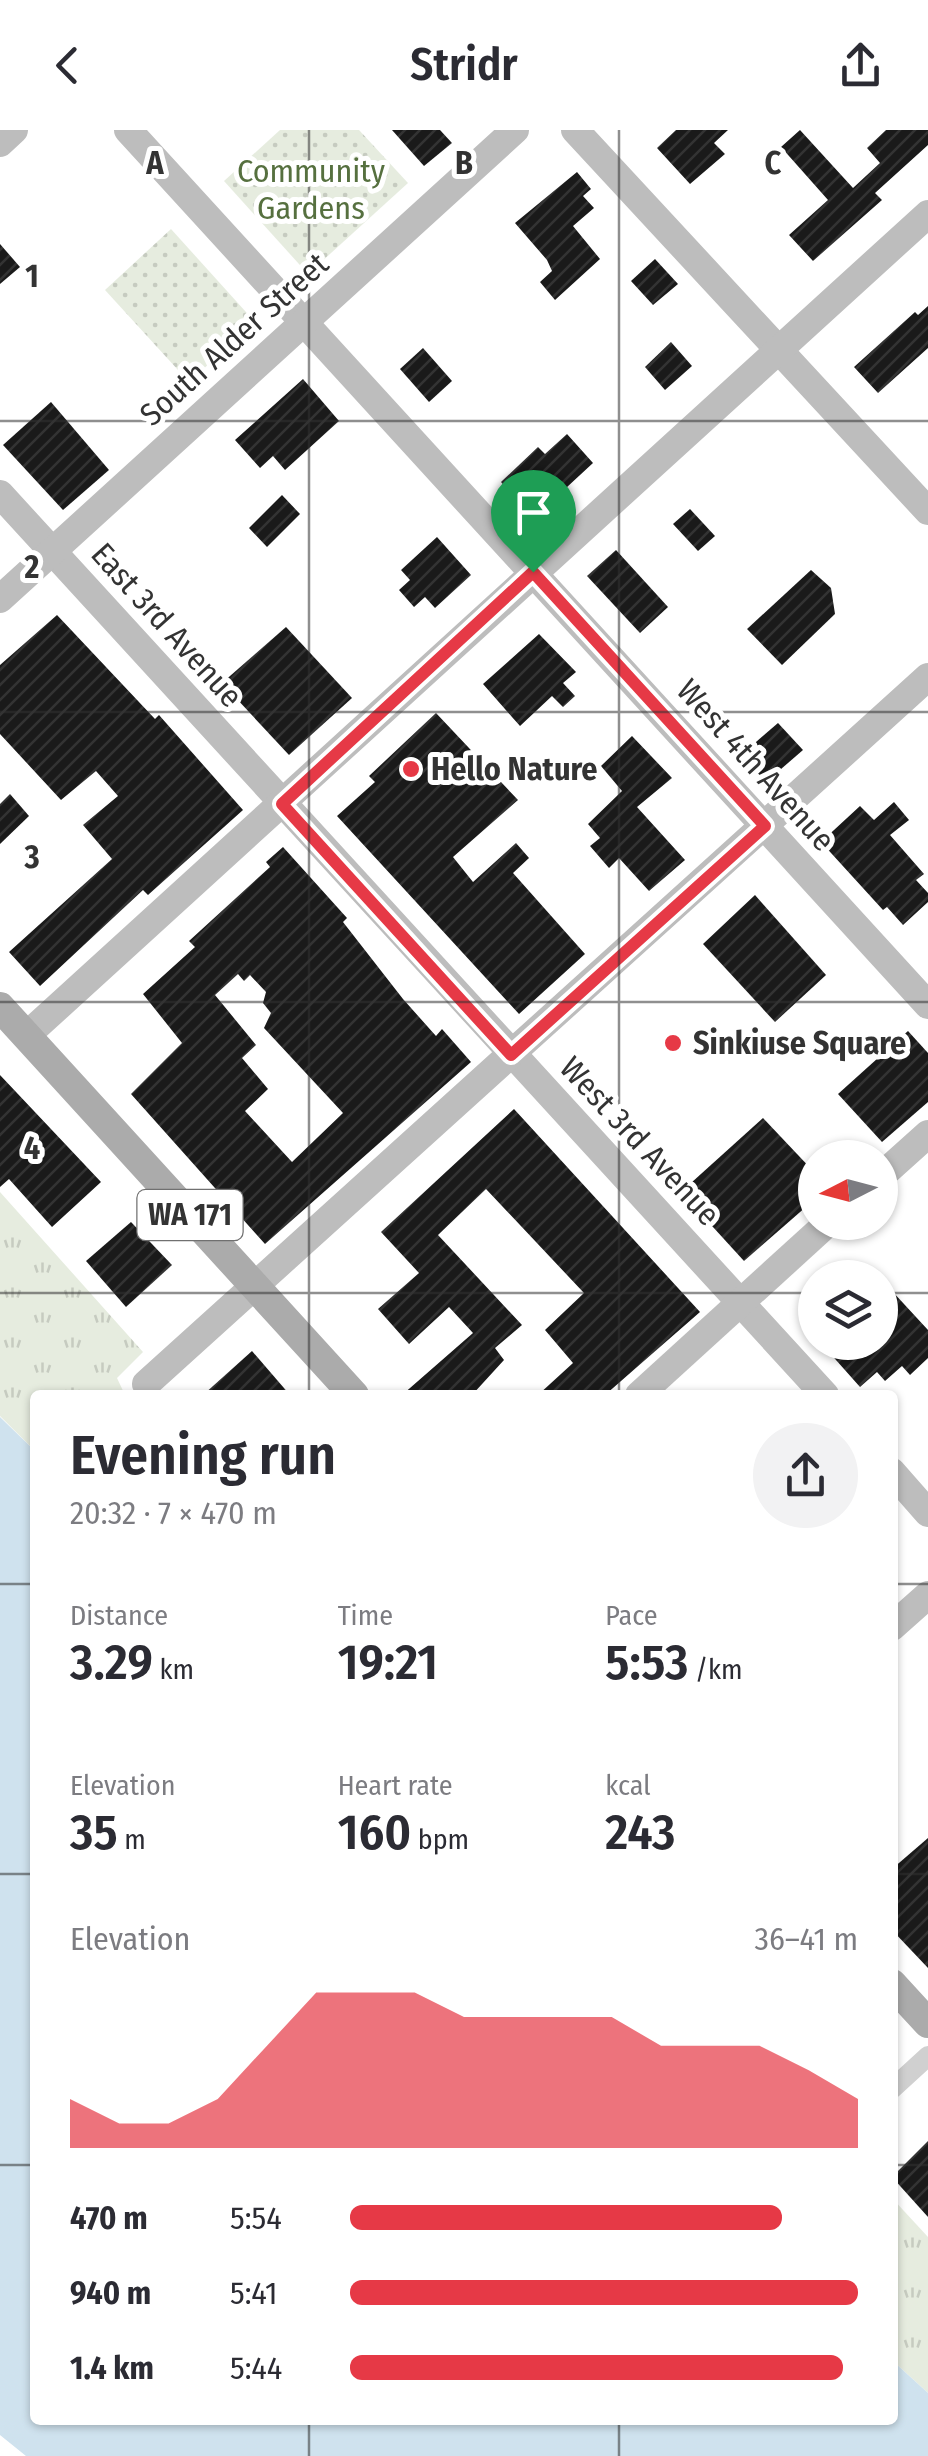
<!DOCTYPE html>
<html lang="en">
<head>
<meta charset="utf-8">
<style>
	:root { --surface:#fff; --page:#f2f2f3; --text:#2b2b33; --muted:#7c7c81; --accent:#e63946 }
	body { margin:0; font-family:"Fira Sans Condensed",sans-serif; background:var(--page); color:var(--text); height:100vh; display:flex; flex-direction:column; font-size:38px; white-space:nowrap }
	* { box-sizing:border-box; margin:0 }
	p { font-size:32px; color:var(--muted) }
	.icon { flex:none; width:55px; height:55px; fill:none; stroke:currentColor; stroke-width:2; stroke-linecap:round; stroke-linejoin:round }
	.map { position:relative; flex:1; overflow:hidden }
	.drawer { position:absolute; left:30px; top:1260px; width:868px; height:1035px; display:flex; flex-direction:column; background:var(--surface); border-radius:10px; box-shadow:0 2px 8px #0004 }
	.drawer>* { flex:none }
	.needle { width:65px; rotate:264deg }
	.buttons { position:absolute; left:798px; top:1010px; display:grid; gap:20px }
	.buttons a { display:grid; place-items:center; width:100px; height:100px; border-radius:50%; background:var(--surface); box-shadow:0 2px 8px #0004; font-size:50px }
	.pin { position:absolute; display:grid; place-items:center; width:85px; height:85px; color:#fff; margin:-102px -42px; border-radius:50% 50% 50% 0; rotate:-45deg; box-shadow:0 0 10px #0007 }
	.pin .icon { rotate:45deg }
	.round { display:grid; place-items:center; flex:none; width:105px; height:105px; border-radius:52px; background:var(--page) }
	.head { display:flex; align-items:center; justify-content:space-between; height:170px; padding:0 40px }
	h1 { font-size:55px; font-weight:600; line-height:75px }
	.stats { display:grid; grid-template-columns:repeat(3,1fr); gap:15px; height:170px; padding:10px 40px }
	.stats div { display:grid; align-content:center }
	.stats b { font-size:50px; font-weight:600 }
	.stats small { font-size:28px; font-weight:400 }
	.stats p { font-size:28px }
	.chart { height:280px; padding:20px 40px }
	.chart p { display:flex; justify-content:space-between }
	.chart svg { width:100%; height:180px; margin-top:10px; fill:var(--accent); opacity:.7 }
	ul { padding:0 40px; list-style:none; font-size:32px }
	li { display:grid; grid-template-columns:160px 120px 1fr; align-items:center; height:75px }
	li i { height:25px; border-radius:12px; background:var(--accent) }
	header { display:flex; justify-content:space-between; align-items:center; height:130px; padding:0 40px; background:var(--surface); font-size:45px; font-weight:600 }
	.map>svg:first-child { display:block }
</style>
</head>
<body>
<header><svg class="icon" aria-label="back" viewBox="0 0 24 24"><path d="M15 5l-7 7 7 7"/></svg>Stridr<svg class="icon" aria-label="share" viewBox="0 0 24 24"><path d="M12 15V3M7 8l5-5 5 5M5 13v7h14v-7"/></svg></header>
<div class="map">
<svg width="928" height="2326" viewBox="0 0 928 2326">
	<defs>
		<pattern id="park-tufts" width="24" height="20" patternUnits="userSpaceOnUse" patternTransform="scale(2.5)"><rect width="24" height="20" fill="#e6ecdf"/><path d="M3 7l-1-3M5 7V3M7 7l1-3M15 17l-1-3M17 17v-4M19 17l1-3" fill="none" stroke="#c6cbc0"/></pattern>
		<pattern id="garden-dots" width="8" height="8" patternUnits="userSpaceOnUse" patternTransform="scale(2.5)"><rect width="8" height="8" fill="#e6ecdf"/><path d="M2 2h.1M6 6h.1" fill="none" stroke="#c6cbc0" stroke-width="1.8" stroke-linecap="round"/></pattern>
		<pattern id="building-hatch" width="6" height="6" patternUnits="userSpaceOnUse" patternTransform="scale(2.5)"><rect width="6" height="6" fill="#1a1a1a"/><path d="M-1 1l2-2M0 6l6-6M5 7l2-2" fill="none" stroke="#333"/></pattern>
	</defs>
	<rect width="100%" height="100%" fill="#fff"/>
	<g fill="url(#park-tufts)">
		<path d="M0 1062 143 1222 117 1248 125 1265H35V1321L0 1286Z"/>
		<path d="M892 2068 928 2107V2263L893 2231Z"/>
	</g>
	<g fill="url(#garden-dots)">
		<path d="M280 0H359L408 53 308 144 224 51Z"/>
		<path d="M171 99 255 192 189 252 105 160Z"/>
	</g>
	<path fill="#cfe2ee" d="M0 1287 35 1321V2290H892L893 2231 928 2263V2326H26L0 2305Z"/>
	<g fill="url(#building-hatch)" fill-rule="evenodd">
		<path d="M392 0H440L452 13 424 36Z"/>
		<path d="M676 0H728L714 13 725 24 690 54 657 18Z"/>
		<path d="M800 0 853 58 880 33 867 18 886 0H928V15L875 63 882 70 813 131 789 105 828 70 781 17Z"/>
		<path d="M577 42 591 59 583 66 594 78 573 96 600 129 555 170 540 152 552 141 547 130 515 93Z"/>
		<path d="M0 114 20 137 0 154Z"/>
		<path d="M655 129 678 154 653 175 631 151Z"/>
		<path d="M928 176V218L878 263 854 237 915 182 918 185Z"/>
		<path d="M671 212 692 236 665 260 645 237Z"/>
		<path d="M423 218 452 251 429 272 400 239Z"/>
		<path d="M303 249 339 291 285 340 273 326 260 338 235 310Z"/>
		<path d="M51 272 109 340 63 380 3 315Z"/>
		<path d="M567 304 593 333 540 382 532 372 524 378 501 352 538 317 545 324Z"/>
		<path d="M282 365 300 384 267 417 249 398Z"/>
		<path d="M690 379 715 406 698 421 673 394Z"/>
		<path d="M437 407 471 445 435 478 425 467 414 477 399 460 410 450 401 440Z"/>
		<path d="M616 420 668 477 640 503 587 446Z"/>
		<path d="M811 440 831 458 835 484 782 535 747 499Z"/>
		<path d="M57 485 155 589 159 585 243 680 148 765 143 760 40 856 9 822 112 729 83 695 118 666 96 641 61 670 0 604V535Z"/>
		<path d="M286 497 352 568 289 625 222 553Z"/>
		<path d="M539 504 576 542 563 553 575 566 563 577 552 566 520 596 483 554Z"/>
		<path d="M436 583 518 670 453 727 473 752 516 713 529 728 513 743 585 824 519 884 337 686 375 652 369 646Z"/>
		<path d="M778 593 803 620 766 652 741 625Z"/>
		<path d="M632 606 672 648 637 677 685 730 649 761 619 728 609 738 590 716 600 708 588 694 622 661 601 636Z"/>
		<path d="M10 664 29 686 0 714V674Z"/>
		<path d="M894 672 909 690 890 705 924 744 916 750 928 763V772L903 795 887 777 883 780 821 712 860 676 874 690Z"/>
		<path d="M283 717 347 788 343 792 403 869 436 906 442 899 471 932 265 1114 131 964 182 913 143 864 195 817 189 811 270 737 266 732ZM238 844 244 851 250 845 266 862 263 873 271 883 264 898 343 983 292 1032 245 981 268 959 242 928 256 915 215 865Z"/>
		<path d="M755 765 826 845 775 892 703 814Z"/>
		<path d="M908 901 928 923V972L882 1012 838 964Z"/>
		<path d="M0 945 101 1052 52 1097 9 1049 0 1057Z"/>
		<path d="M514 979 700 1182 605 1265H538L573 1233 545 1200 584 1163 486 1059 438 1105 522 1195 495 1218 504 1230 472 1265H402L473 1203 449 1177 409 1214 378 1179 419 1143 381 1102Z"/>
		<path d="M763 988 815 1043V1069L744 1131 681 1062Z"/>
		<path d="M131 1092 172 1135 126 1177 86 1131Z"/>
		<path d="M880 1148 928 1200V1228L910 1245 902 1236 885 1251 877 1242 860 1257 820 1212H880Z"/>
		<path d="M252 1221 290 1265H203Z"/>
		<path d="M928 1708V1838L892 1800V1739Z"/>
		<path d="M928 2011V2087L892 2047Z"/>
	</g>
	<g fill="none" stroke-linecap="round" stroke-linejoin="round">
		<path stroke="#d0d0d0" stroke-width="20" d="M892 1959 928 1926"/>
		<g stroke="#bdbdbd" stroke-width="28">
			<path d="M128 0 928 875"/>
			<path d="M575 0 928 381"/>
			<path d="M0 13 14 0"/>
			<path d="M0 364 825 1265"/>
			<path d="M0 469 515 0"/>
			<path d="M27 905 928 84"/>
			<path d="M880 1047 928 1004"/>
			<path d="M146 1254 928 547"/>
			<path d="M639 1265 829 1092"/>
			<path d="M892 1342 928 1383"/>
			<path d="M892 1497 928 1465"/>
		</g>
		<g stroke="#ababab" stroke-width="30">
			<path d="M0 877 354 1265"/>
			<path d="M892 1854 928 1893"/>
		</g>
	</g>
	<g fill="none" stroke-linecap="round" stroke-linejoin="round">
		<defs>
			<path id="route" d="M533 442 765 696 511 925 282 674Z"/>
		</defs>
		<use href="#route" stroke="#fff" stroke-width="20"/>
		<use href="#route" stroke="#e63946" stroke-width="12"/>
	</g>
	<path fill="none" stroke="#333" stroke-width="2.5" stroke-opacity="0.55" d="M309 0V1265M619 0V1265M0 291H928M0 582H928M0 872H928M0 1163H815M880 1163H928M0 1454H35M892 1454H928M0 1744H35M892 1744H928M0 2035H35M892 2035H928M309 2290V2326M619 2290V2326"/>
	<g fill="#e63946" stroke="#fff" stroke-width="4">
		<circle cx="411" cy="639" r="10"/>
		<circle cx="673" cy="913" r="10"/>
	</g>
	<g text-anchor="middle" stroke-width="10" stroke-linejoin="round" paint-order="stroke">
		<rect fill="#fff" stroke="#707070" stroke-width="2.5" x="137.5" y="1060" width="105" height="50" rx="8"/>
		<g font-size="30" font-weight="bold" fill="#333">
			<text x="190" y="1095">WA 171</text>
		</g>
		<g font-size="32" fill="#56703f" stroke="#fff">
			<text x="311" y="52">Community<tspan x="311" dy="37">Gardens</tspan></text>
		</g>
		<g font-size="32" fill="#333" stroke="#fff">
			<text transform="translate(234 209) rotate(-42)" y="11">South Alder Street</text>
			<text transform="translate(167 495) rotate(48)" y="11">East 3rd Avenue</text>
			<text transform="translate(756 635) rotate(48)" y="11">West 4th Avenue</text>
			<text transform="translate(640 1011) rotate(47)" y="11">West 3rd Avenue</text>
		</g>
		<g font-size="32" font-weight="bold" fill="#333" stroke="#fff" text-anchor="start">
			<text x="431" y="650">Hello Nature</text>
			<text x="693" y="924">Sinkiuse Square</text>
		</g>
	</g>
	<g font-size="32" text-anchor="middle" font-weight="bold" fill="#333" stroke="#fff" stroke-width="10" stroke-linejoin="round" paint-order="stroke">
		<text x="155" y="44">A</text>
		<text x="464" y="44">B</text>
		<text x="773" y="44">C</text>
		<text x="32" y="157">1</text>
		<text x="32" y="448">2</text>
		<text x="32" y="738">3</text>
		<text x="32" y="1029">4</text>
	</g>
</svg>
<div class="buttons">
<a><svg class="needle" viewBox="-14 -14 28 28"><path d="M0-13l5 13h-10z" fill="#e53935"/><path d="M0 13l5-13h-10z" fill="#7c7c81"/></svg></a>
<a><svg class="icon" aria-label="layers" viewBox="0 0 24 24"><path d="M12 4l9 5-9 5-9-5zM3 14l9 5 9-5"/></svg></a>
</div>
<div class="pin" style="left:533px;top:442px;background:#1e9e55"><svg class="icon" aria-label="arrive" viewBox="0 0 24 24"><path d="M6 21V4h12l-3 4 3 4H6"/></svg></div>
<section class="drawer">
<div class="head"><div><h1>Evening run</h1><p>20:32 · 7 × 470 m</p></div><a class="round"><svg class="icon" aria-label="share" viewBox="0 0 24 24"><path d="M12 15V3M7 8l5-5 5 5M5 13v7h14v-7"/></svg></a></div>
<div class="stats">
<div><p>Distance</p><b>3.29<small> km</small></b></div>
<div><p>Time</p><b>19:21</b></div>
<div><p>Pace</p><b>5:53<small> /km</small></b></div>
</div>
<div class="stats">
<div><p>Elevation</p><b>35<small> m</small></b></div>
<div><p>Heart rate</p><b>160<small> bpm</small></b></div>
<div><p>kcal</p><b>243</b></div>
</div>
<div class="chart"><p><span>Elevation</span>36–41 m</p>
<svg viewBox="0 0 160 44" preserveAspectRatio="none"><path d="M0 44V32L10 38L20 38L30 32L40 19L50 6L60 6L70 6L80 12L90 12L100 12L110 12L120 19L130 19L140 19L150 25L160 32V44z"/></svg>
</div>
<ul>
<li><b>470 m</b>5:54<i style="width:85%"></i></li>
<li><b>940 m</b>5:41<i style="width:100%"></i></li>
<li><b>1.4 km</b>5:44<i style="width:97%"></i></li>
</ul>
</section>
</div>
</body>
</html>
